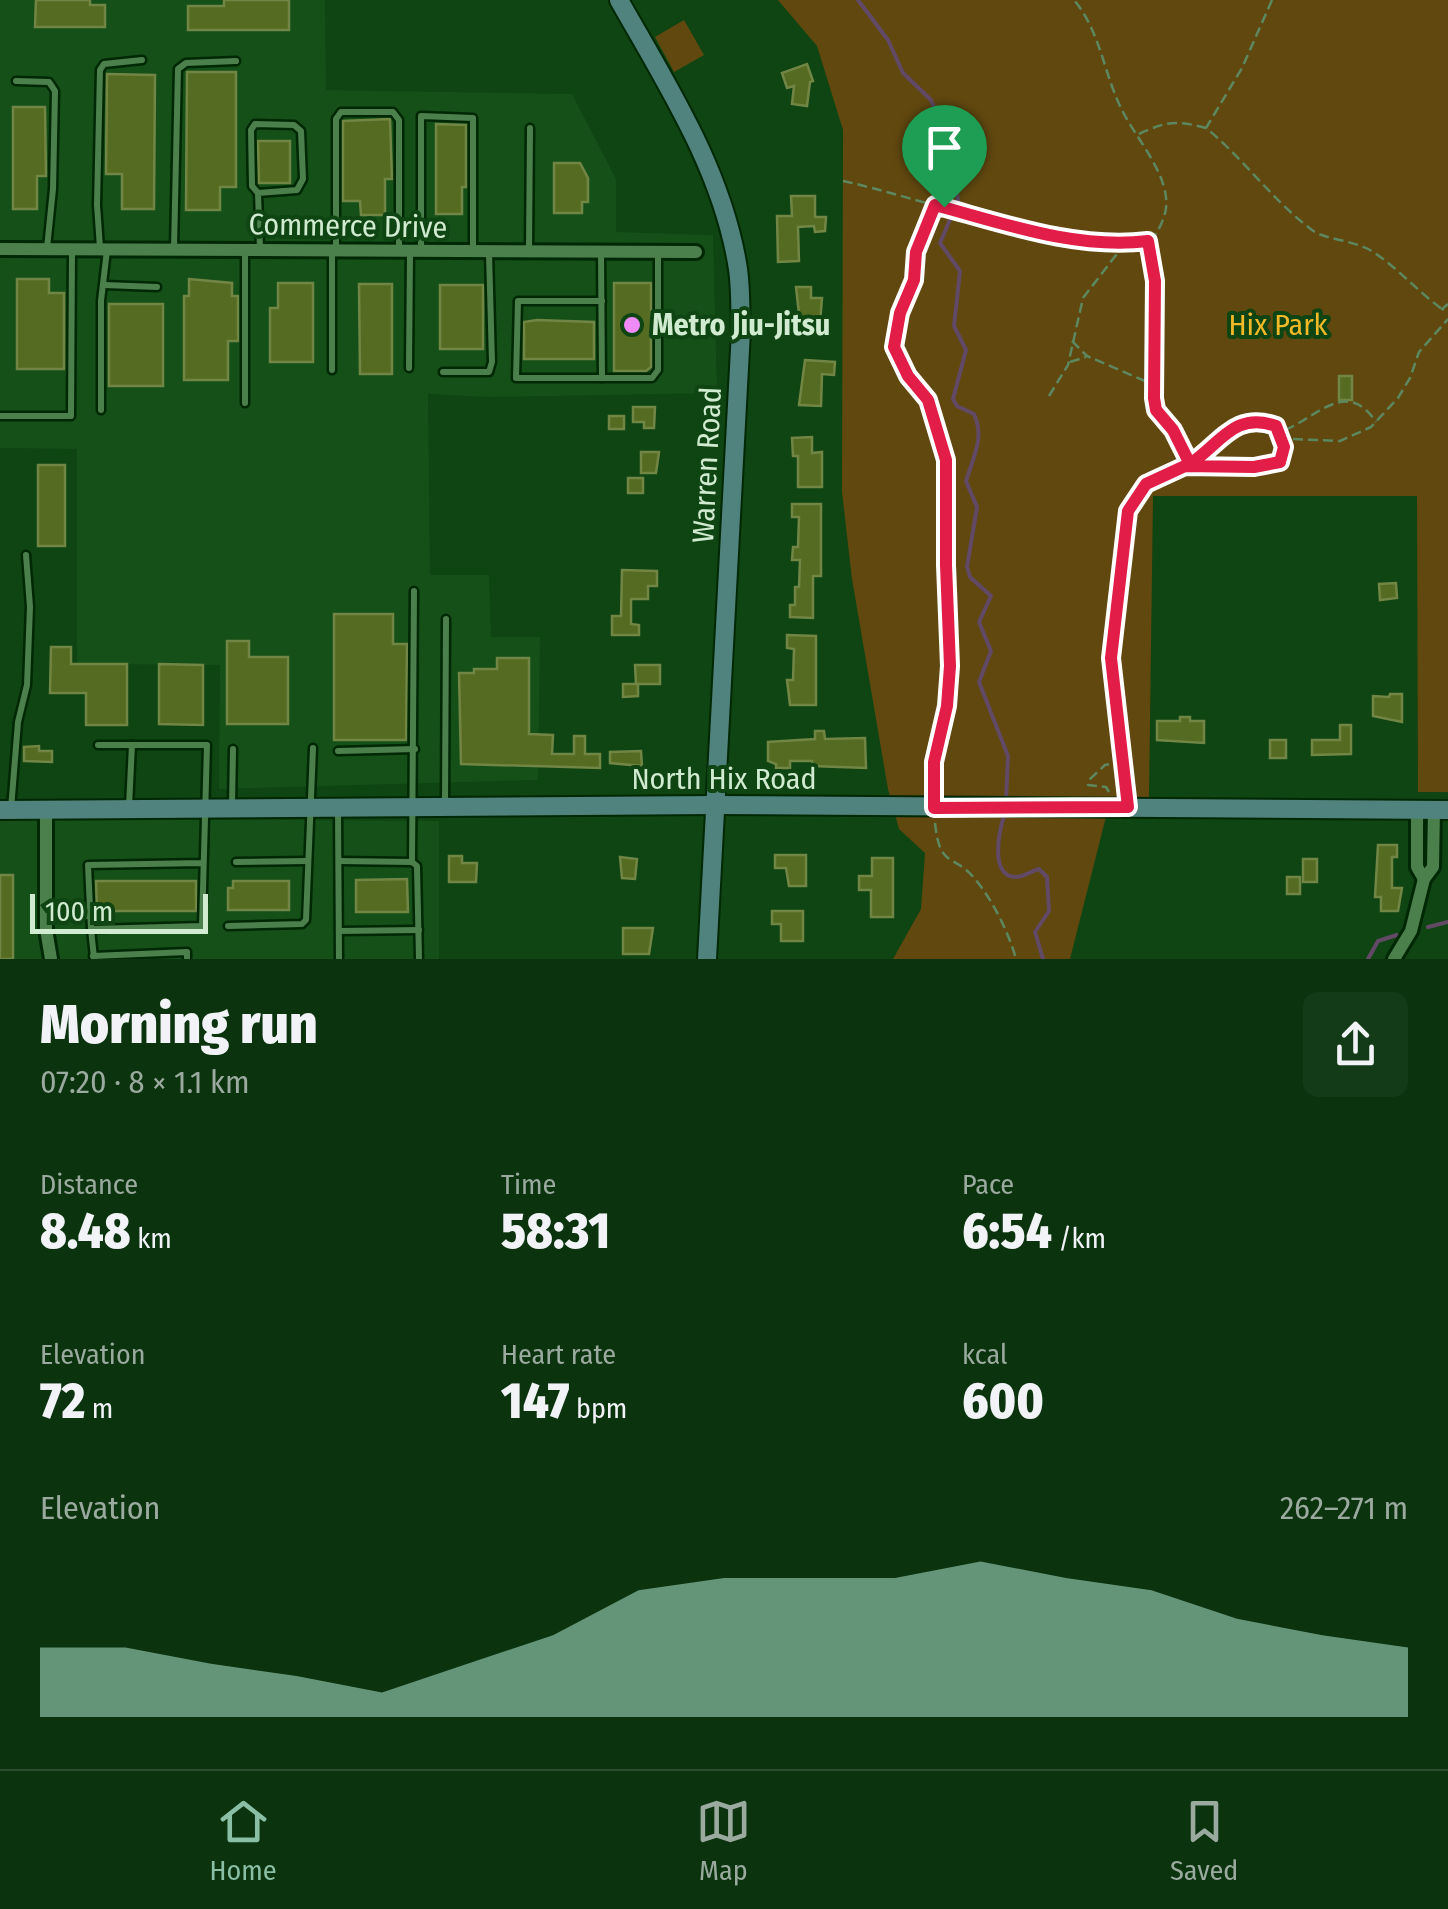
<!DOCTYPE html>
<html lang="en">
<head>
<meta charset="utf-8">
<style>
	:root { --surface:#0b330e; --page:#143b17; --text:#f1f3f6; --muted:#9aaa9e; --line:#2b4e2e; --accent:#8abfa5 }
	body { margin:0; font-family:"Fira Sans Condensed",sans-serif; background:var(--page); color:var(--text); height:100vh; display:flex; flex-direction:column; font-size:38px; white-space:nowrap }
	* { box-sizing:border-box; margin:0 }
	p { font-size:32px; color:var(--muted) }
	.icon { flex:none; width:55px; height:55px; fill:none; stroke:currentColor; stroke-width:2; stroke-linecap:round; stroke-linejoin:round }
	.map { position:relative; height:959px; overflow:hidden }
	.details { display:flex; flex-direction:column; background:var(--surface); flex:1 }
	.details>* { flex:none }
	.scale { position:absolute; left:30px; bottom:25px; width:178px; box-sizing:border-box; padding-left:10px; border:5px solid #d0ebcf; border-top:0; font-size:28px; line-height:35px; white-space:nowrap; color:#d0ebcf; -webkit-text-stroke:8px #0f4413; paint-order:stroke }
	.pin { position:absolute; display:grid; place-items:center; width:85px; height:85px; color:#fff; margin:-102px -42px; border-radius:50% 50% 50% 0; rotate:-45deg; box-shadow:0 0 10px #0007 }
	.pin .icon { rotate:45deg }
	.round { display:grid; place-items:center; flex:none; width:105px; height:105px; border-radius:15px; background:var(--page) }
	.head { display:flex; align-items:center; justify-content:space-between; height:170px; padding:0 40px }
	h1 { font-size:55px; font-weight:800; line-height:75px }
	.figures { display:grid; grid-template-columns:repeat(3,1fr); gap:15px; height:170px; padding:10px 40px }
	.figures div { display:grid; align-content:center }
	.figures b { font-size:50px; font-weight:800 }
	.figures small { font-size:28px; font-weight:400 }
	.figures p { font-size:28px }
	.chart { height:280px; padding:20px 40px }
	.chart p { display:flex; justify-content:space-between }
	.chart svg { width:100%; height:180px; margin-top:10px; fill:var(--accent); opacity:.7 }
	.dock { display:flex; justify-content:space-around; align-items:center; height:140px; border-top:2px solid var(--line); background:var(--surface); font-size:28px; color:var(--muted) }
	.dock a { display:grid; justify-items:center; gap:5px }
	.dock .selected { color:var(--accent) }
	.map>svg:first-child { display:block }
</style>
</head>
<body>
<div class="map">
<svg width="1448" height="959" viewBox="0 0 1448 959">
	<rect width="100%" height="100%" fill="#0f4413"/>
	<g fill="#145018">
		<path d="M0 0H325L326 90 572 94 616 179V232L713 235 717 393 488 397 428 394 430 575H489L491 637H540L538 780 219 789 220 665 77 664V449L0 448Z"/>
		<path d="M111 819 439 821V959H0V820Z"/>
	</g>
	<g fill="#61480f">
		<path d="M778 0H1448V792H1418L1417 496H1153L1149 797H1111L1070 959H893L921 909 925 853 899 829 888 789 852 579 842 492 843 130 817 46Z"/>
		<path d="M684 20 704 55 674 72 655 37Z"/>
	</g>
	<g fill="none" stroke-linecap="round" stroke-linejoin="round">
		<g stroke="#624965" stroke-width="4">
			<path d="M858 0 888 40 903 73 931 100 943 127 953 161 958 201 940 243 960 271 954 326 966 350 953 399 957 406 974 414C985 438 973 458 966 481L977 507 967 567 970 577 991 596 979 622 991 651 979 682 1008 756 1006 799"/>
			<path d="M1005 813C1000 827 988 877 1016 877 1022 877 1032 871 1039 869L1047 877 1049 911 1035 932 1043 959"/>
			<path d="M1428 927 1448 922"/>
			<path d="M1368 959 1378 941 1397 935"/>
		</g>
	</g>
	<g fill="#556b21" stroke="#718644" stroke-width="2.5">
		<path d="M36 0H90V5H105V27H35Z"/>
		<path d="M224 0H289V30H188V6H224Z"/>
		<path d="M807 64 813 81 810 82 807 106 792 104 794 86 787 88 782 73Z"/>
		<path d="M187 72H236V187H220V210H186Z"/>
		<path d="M107 74 155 75 154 209H122V174H106Z"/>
		<path d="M13 107H45L46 176H37V209H13Z"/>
		<path d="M390 119 392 179H385V215H361L360 201H343V121Z"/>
		<path d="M436 124 466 125V187H462V214H436Z"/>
		<path d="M258 141H290V183H259Z"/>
		<path d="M554 163H580L588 178V202H582V213H554Z"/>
		<path d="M791 196H815V217H826L825 231 815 232 814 226 798 227 799 261 778 262 777 216H792Z"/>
		<path d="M17 279H49V293H64V369H17Z"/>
		<path d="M189 279 232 283V296H238V341H228V380H184V296H189Z"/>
		<path d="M278 283H313V362H270V308H278Z"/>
		<path d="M614 283H651V367L646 371H614Z"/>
		<path d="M359 284H392V374H360Z"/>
		<rect x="440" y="285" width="43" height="64"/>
		<path d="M796 287H811V298H822L820 323H800Z"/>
		<rect x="109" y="304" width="54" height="82"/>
		<path d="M537 320 594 322V359H524V322Z"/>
		<path d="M805 360 835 362 834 375 822 374 821 406 799 405Z"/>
		<rect x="1339" y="376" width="13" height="24"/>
		<path d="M633 407H655L654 428H644V422H633Z"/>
		<rect x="609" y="416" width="15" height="13"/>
		<path d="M812 437V453L822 452V487H798V456H793L792 438Z"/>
		<path d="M641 452H659L656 473H641Z"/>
		<rect x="38" y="465" width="27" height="81"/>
		<rect x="628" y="478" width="15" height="15"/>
		<path d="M792 504H821V576H813V618L790 617V605H795V587H799L800 560H792L793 547H798L799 517H792Z"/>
		<path d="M622 570 657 571V586H648V599H631V624L639 625V635H612V616H621Z"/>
		<path d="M1396 583 1397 598 1380 600 1379 584Z"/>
		<path d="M334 614H393V644H407L406 740H334Z"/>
		<path d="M787 635 816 636V705H790L787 680H793L794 649 787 648Z"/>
		<path d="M227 641H249V657H288V724H227Z"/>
		<path d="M51 647H71V664H127V725H86V693H50Z"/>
		<path d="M497 658H529V734L553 735 552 754H574V736H585V754H600V768L461 764 459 673H474V669H497Z"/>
		<path d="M159 664 203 665V725L159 724Z"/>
		<path d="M635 665H660V684H638V696L623 697V684H636Z"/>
		<path d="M1390 694H1402V722L1373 716V696L1389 697Z"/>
		<path d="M1180 717H1190V721H1204V743L1157 740V721H1180Z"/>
		<path d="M1340 725H1351V754L1312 755V740H1340Z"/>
		<path d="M815 731H824L825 739 865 738 866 768 812 766V761H790V768H776V764L768 761V742L815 739Z"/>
		<rect x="1270" y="740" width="16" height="18"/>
		<path d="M39 746V751H52V762L24 761V747Z"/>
		<path d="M641 751 642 766 610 763V752Z"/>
		<path d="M1378 845H1397V857H1392V888H1402L1398 911H1381V897H1375Z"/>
		<path d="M775 855H806V886H789L786 868H775Z"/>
		<path d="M449 856H462V863H477L476 882H449Z"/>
		<path d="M620 857 637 859 635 879 622 878Z"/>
		<path d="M872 858H893V917H871V890H859V876H872Z"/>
		<rect x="1303" y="859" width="14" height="23"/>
		<rect x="0" y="875" width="13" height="84"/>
		<rect x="1287" y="877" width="13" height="17"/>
		<path d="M407 879 408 912H356V880Z"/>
		<path d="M96 881H196V911H97Z"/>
		<path d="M233 881H289V910H228V888H233Z"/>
		<path d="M772 911H803V941H781V924H772Z"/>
		<path d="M623 928H653L649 954H623Z"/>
	</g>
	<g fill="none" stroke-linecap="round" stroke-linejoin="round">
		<defs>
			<g id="lane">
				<path d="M16 81 49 82 55 91 53 189 47 248"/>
				<path d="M258 193 297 190 303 179 301 131 294 125 255 124 251 130 252 186 258 193 260 249"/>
				<path d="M100 248 97 205 100 70 104 64 142 60"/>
				<path d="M174 248 178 69 186 63 236 61"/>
				<path d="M336 249V119L341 112H393L399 120V252"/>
				<path d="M529 251 530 128"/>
				<path d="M245 252V403"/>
				<path d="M421 252V116L473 118V253"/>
				<path d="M601 254 602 378"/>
				<path d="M105 285 157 287"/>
				<path d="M602 301H518L516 378H652L658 370V253"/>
				<path d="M409 368 410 253"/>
				<path d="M332 370V252"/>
				<path d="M443 372H489L492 362 489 253"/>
				<path d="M101 410V301L107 250"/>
				<path d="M0 416H71L72 251"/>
				<path d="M98 745H207L202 926 91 929 88 865 203 863"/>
				<path d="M338 751 415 749"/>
				<path d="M445 803 446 619"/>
				<path d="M232 805 233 749"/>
				<path d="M129 806 132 745"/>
				<path d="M1128 806 1111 658 1128 511 1146 484 1185 466 1241 422 1258 419 1276 426 1284 447 1280 462 1254 467 1185 466"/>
				<path d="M11 809 18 722 27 685 30 607 26 555"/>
				<path d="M338 810 339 959"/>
				<path d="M339 861 412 862 417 866 419 959"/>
				<path d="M236 862 307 861"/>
				<path d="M412 862 414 591"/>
				<path d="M46 916H89"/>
				<path d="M228 926 302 924 306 920 313 748"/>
				<path d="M91 929 94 958"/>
				<path d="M339 931 419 930"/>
				<path d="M93 956 187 952V959"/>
			</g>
			<g id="street">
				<path d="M0 249 696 252"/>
				<path d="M46 809V929L51 959"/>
				<path d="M1417 810V867L1424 879"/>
				<path d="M1394 959 1411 931 1424 879 1433 867 1434 810"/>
			</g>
			<g id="secondary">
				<path d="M619 0C667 85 723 171 738 269 741 290 740 311 741 331L707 959"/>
				<path d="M0 810 714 805 1448 810"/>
			</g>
		</defs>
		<use href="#lane" stroke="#012804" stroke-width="11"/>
		<use href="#street" stroke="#012804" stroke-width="18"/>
		<use href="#secondary" stroke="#012804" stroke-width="22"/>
		<g stroke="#5d885f" stroke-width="2.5" stroke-dasharray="10 5" stroke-linecap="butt">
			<path d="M1272 0 1242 68 1206 128C1244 159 1272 200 1312 230 1326 240 1352 240 1370 250 1396 266 1417 291 1442 309"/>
			<path d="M1139 134C1167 121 1176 120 1206 128"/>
			<path d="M843 181C899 192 1105 262 1149 241 1157 237 1165 217 1166 208 1170 176 1136 138 1123 112 1104 76 1101 32 1074 0"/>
			<path d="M1148 243 1155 281 1153 398 1156 410 1173 430 1185 455"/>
			<path d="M1448 304 1442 309 1448 312"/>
			<path d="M1072 341 1087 356 1152 384"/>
			<path d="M1070 362 1086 357"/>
			<path d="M1049 396 1068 365 1083 298 1123 246"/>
			<path d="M1285 430C1317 417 1347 378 1376 422"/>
			<path d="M1293 439 1340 441 1371 427 1398 398 1410 378 1419 352 1448 319"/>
			<path d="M933 790 935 762 947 706 950 666 946 565V459L928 400 908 376 894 347 899 313 914 280 916 252 935 205"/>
			<path d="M1109 792 1106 787 1088 785 1089 780 1105 765 1116 763"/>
			<path d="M935 823C940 870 953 852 975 879 992 899 1009 933 1016 959"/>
		</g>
		<use href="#lane" stroke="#4b7f4b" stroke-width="6"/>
		<use href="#street" stroke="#4b7f4b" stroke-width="12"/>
		<use href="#secondary" stroke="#51837e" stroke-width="18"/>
	</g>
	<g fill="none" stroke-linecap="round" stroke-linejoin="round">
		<defs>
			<path id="route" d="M935 205C1002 223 1077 250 1148 241L1155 281 1154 398 1156 410 1173 430 1190 464C1221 443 1235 411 1276 426L1284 447 1280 462 1254 467 1185 466 1146 484 1128 511 1111 658 1128 807 934 808V762L947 706 950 666 946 565V460L928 400 908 376 894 347 900 313 914 280 916 252Z"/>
		</defs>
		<use href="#route" stroke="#fff" stroke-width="20"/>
		<use href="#route" stroke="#e11d48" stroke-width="12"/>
	</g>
	<circle fill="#ef8bf7" stroke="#0f4413" stroke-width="4" cx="632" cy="325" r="10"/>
	<g text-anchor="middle" stroke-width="8" stroke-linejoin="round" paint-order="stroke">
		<g font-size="30" fill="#d0ebcf" stroke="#0f4413">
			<text transform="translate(348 226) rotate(1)" y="10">Commerce Drive</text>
			<text transform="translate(707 465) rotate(-87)" y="10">Warren Road</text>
			<text x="724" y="789">North Hix Road</text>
		</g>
		<g font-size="30" font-weight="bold" fill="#d0ebcf" stroke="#0f4413" text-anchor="start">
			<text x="652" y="335">Metro Jiu-Jitsu</text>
		</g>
		<g font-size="30" fill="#f1b827" stroke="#0f4413">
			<text x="1278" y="335">Hix Park</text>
		</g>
	</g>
</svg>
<div class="scale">100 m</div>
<div class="pin" style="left:944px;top:207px;background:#1e9e55"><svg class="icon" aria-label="arrive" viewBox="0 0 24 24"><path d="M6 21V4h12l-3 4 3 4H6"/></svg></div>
</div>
<section class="details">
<div class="head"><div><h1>Morning run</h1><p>07:20 · 8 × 1.1 km</p></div><a class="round"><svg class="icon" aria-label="share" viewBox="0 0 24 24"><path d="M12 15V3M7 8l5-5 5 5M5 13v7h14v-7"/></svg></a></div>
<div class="figures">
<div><p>Distance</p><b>8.48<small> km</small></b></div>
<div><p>Time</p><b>58:31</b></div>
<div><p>Pace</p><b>6:54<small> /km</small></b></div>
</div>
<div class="figures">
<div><p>Elevation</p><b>72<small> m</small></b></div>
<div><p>Heart rate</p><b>147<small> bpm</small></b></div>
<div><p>kcal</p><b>600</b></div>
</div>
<div class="chart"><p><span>Elevation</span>262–271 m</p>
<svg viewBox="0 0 160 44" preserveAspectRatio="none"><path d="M0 44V27L10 27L20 31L30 34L40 38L50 31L60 24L70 13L80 10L90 10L100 10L110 6L120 10L130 13L140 20L150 24L160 27V44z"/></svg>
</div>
</section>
<nav class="dock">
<a class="selected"><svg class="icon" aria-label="home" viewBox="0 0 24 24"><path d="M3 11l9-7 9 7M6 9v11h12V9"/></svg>Home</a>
<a><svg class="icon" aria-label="map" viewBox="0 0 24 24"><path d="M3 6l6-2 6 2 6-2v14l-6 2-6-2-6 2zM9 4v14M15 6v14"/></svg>Map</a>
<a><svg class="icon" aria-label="saved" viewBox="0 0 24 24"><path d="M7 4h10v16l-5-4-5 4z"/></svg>Saved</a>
</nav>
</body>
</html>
